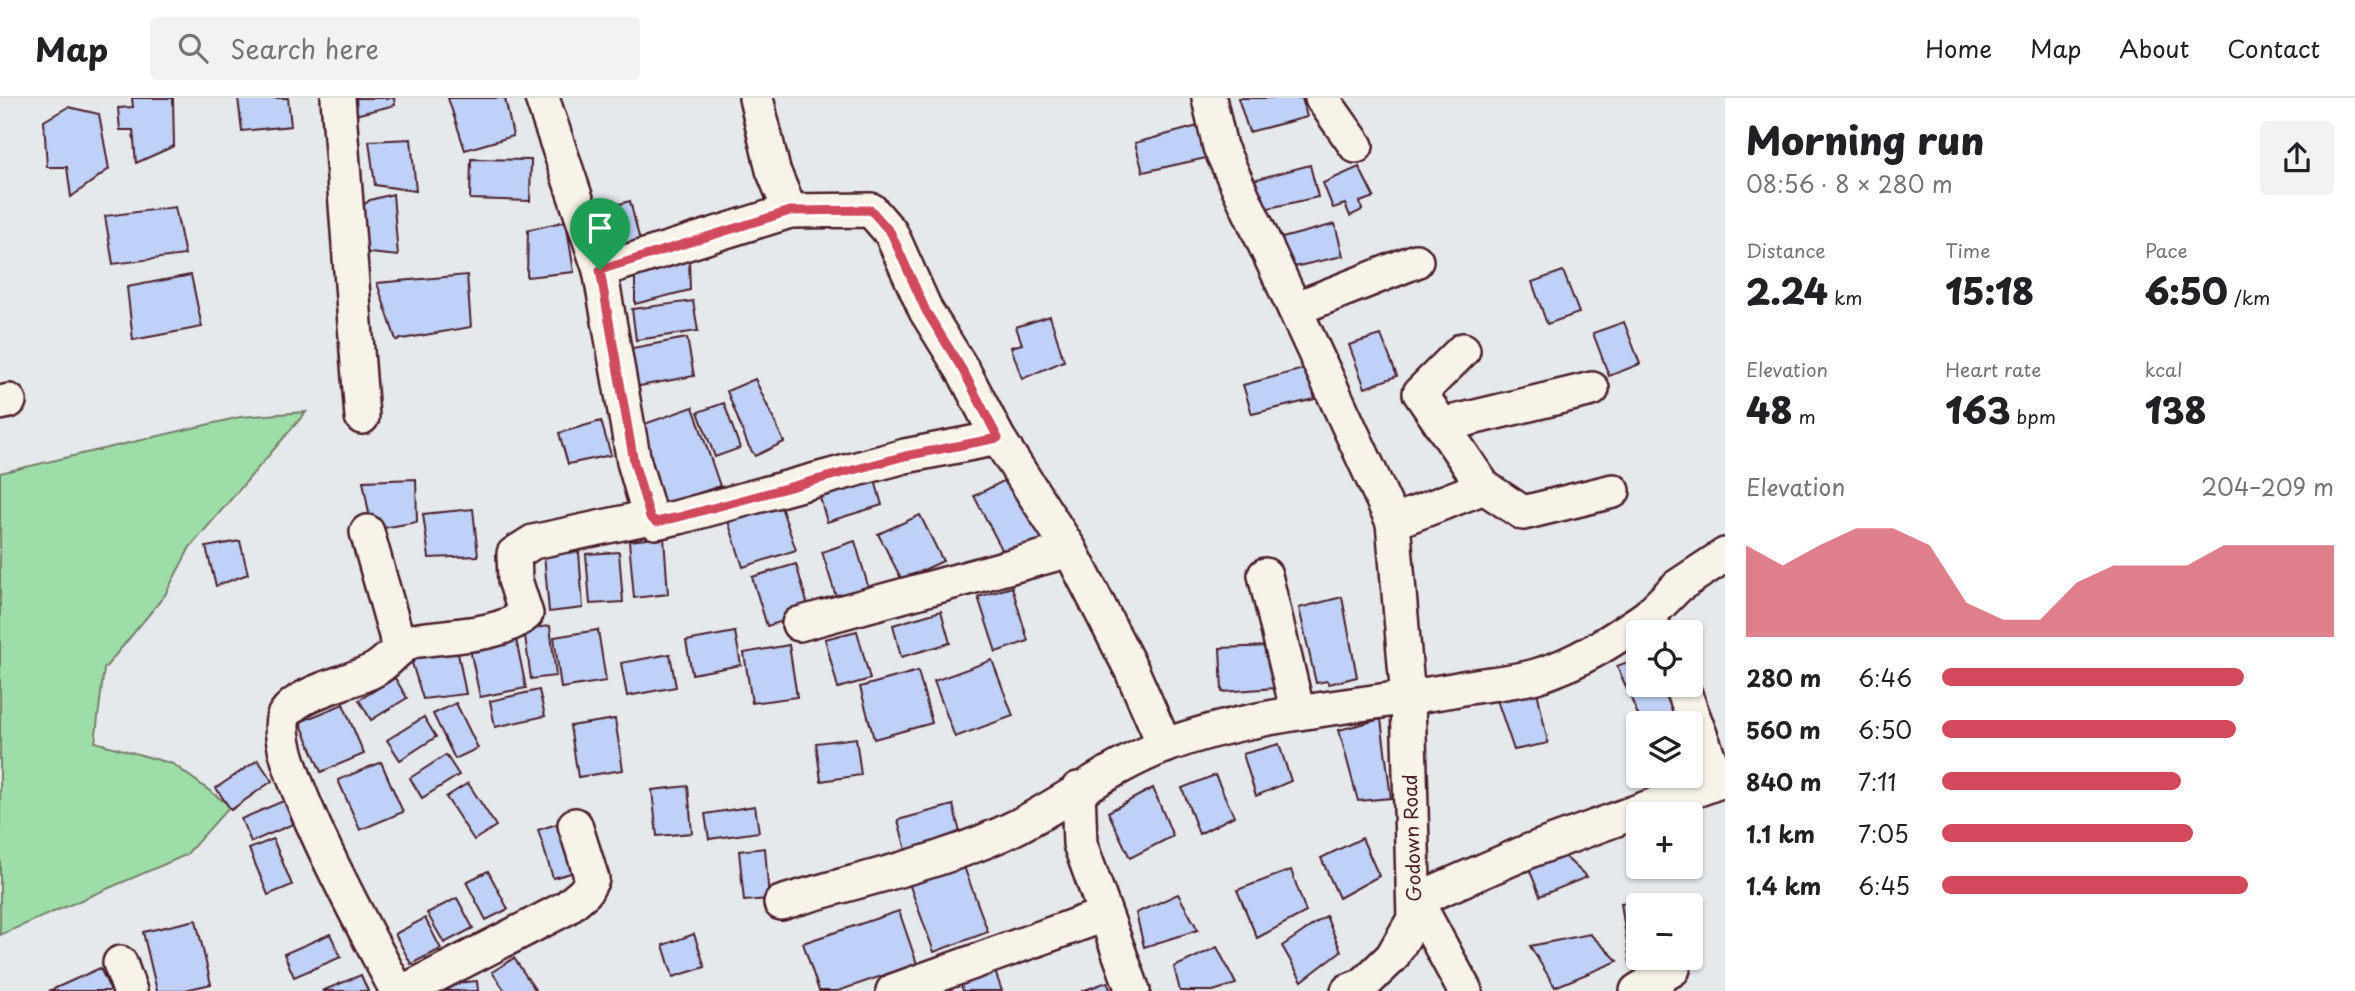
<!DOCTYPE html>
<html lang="en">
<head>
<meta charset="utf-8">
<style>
	:root { --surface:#fff; --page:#f2f2f2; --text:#202124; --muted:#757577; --line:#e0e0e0; --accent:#d1495b }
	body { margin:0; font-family:"Playpen Sans",sans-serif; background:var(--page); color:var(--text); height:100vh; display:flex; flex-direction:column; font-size:26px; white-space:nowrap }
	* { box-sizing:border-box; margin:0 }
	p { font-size:23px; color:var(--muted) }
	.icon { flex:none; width:38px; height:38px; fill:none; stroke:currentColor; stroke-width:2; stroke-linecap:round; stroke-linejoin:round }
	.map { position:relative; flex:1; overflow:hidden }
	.details { display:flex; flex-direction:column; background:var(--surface); width:630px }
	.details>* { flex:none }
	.buttons { position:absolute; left:1626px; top:522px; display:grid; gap:14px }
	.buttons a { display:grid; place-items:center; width:77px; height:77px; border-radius:7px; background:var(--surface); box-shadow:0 2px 5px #0004; font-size:35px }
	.pin { position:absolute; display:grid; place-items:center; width:60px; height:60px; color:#fff; margin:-72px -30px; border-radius:50% 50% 50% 0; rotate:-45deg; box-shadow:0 0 7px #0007 }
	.pin .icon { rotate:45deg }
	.round { display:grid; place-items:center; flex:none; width:74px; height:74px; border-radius:7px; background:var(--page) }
	.headline { display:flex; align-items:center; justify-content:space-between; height:119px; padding:0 21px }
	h1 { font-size:38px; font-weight:800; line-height:52px }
	.stats { display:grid; grid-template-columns:repeat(3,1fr); gap:10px; height:119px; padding:7px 21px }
	.stats div { display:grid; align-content:center }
	.stats b { font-size:35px; font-weight:800 }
	.stats small { font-size:19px; font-weight:400 }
	.stats p { font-size:19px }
	.chart { height:196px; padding:14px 21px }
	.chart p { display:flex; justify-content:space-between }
	.chart svg { width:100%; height:126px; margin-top:7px; fill:var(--accent); opacity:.7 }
	ul { padding:0 21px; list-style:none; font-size:23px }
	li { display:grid; grid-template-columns:112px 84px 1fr; align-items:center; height:52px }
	li i { height:18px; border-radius:9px; background:var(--accent) }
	header { display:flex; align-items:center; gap:42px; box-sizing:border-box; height:98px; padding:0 35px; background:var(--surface); border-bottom:2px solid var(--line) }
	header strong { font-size:33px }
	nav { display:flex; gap:38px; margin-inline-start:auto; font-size:24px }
	.search { width:490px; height:63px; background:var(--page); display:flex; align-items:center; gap:18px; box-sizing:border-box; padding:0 24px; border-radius:7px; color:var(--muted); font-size:26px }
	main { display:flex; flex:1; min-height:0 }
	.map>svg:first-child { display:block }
</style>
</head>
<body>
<header>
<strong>Map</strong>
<div class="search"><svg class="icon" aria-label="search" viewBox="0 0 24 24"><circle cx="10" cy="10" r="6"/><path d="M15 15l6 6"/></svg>Search here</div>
<nav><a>Home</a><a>Map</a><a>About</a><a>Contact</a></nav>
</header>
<main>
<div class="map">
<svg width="1725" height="893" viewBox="0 0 1725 893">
	<rect width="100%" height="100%" fill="#e6e9ec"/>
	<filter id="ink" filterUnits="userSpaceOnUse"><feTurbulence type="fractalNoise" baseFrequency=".0143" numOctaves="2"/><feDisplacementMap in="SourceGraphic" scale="14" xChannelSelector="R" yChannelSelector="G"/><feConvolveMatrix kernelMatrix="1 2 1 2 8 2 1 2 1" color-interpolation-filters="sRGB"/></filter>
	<g filter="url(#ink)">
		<path fill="#9ddea8" stroke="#747e6a" stroke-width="2" d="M306 314 190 449 165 497 104 571 95 644 173 666 230 708 186 757 0 837V375L240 319Z"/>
		<g fill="#bfd1f6" stroke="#4a1f2b" stroke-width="2">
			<path d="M132 0H173L174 48 136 65 133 32H120L118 10 133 9Z"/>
			<path d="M238 0H288L291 28 242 33Z"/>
			<path d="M348 0H394L395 7 351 18Z"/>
			<path d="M448 0H505L513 38 465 52Z"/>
			<path d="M1238 0H1302L1307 19 1249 34Z"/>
			<path d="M68 9 99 16 109 71 71 99 67 69H47L44 23Z"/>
			<path d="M1198 28 1206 60 1143 74 1135 45Z"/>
			<path d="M411 41 416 93 375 87 369 43Z"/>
			<path d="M471 61 531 62 530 103 470 101Z"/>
			<path d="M1310 67 1318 99 1255 113 1246 84Z"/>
			<path d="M1359 69 1374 99 1360 104 1362 112 1350 118 1345 106 1333 110 1323 85Z"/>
			<path d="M393 96 398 158 360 154 356 113 370 102Z"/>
			<path d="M630 103 642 151 607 163 591 114Z"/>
			<path d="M175 109 185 157 113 166 105 118Z"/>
			<path d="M566 123 574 174 527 179 528 132Z"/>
			<path d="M1335 126 1343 158 1280 172 1271 143Z"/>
			<path d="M689 161 690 192 635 206V166Z"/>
			<path d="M1563 173 1579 215 1547 226 1532 184Z"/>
			<path d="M191 177 202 229 133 242 127 189Z"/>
			<path d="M467 177 471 229 396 242 377 185Z"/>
			<path d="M693 203 698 233 636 242 632 211Z"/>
			<path d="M1050 218 1064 263 1022 281 1011 249 1022 246 1016 229Z"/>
			<path d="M1624 224 1640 266 1609 278 1593 235Z"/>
			<path d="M1381 237 1397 278 1365 290 1349 247Z"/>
			<path d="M687 240 694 278 634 289 627 251Z"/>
			<path d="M1307 270 1315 301 1252 316 1243 287Z"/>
			<path d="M755 281 784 344 755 358 748 347 727 293Z"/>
			<path d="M724 305 740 350 715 359 698 314Z"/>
			<path d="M693 309 720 388 660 408 633 330Z"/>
			<path d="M601 323 611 357 568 366 559 335Z"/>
			<path d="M873 375 882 407 827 424 817 389Z"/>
			<path d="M1011 379 1043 440 1042 446 1008 463 974 398Z"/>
			<path d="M416 381 417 424 372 432 363 383Z"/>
			<path d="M778 400 796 452 743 469 726 417Z"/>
			<path d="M473 411 478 458 429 460 423 416Z"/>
			<path d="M920 417 943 463 902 482 878 436Z"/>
			<path d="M664 439 668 496 634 500 629 443Z"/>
			<path d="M240 443 248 476 216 488 206 449Z"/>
			<path d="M855 443 871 498 839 508 822 454Z"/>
			<path d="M579 454 583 510 549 514 544 456Z"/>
			<path d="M619 454 623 504 590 506 586 456Z"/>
			<path d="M796 466 810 515 767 528 752 479Z"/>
			<path d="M1012 489 1028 543 996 554 978 499Z"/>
			<path d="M1342 499 1357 579 1329 586 1327 583 1316 585 1299 510Z"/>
			<path d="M941 513 950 545 901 559 893 527Z"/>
			<path d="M550 528 556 578 531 581 524 531Z"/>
			<path d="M598 532 606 583 561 590 554 539Z"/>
			<path d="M857 533 870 581 838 590 825 541Z"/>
			<path d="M735 534 741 567 692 576 686 543Z"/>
			<path d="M515 536 526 590 480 599 469 546Z"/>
			<path d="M456 545 466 596 423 601 412 565 427 549Z"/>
			<path d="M789 547 797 599 752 605 744 555Z"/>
			<path d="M1271 548 1275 590 1222 594 1220 550Z"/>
			<path d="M670 556 676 589 627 598 621 565Z"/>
			<path d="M1638 560V586H1663L1674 616 1641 624 1617 568Z"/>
			<path d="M992 562 1013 618 955 639 934 583Z"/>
			<path d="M918 573 932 625 874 641 860 589Z"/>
			<path d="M395 580 407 600 371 622 359 602Z"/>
			<path d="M539 592 545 618 495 629 490 603Z"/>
			<path d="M1537 593 1548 645 1514 652 1497 602Z"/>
			<path d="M456 605 478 650 455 661 433 616Z"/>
			<path d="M343 606 364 656 321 674 300 624Z"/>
			<path d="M424 619 436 639 400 662 387 642Z"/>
			<path d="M615 621 623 672 578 679 570 628Z"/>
			<path d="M1381 621 1391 700 1358 703 1339 632Z"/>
			<path d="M856 640 861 677 821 683 816 645Z"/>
			<path d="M1279 646 1291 683 1256 698 1243 656Z"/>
			<path d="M446 657 459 677 422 700 410 680Z"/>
			<path d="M258 662 272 683 231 712 216 690Z"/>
			<path d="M381 664 403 714 360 732 338 682Z"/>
			<path d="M1215 677 1234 718 1199 736 1182 690Z"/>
			<path d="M468 685 496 728 474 742 446 699Z"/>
			<path d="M688 688 692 735 657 738 652 692Z"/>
			<path d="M1153 690 1173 738 1130 760 1108 714Z"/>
			<path d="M288 701 298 724 251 744 241 721Z"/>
			<path d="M953 707 963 746 908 760 898 722Z"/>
			<path d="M755 708 759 734 709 741 705 716Z"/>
			<path d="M563 724 578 773 553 780 538 732Z"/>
			<path d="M1362 740 1379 778 1339 800 1321 760Z"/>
			<path d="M273 741 292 787 268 797 249 751Z"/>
			<path d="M765 750 769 801 744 803 739 753Z"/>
			<path d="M1561 755 1587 779 1540 798 1528 768Z"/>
			<path d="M960 758 988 834 934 854 906 777Z"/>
			<path d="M1291 772 1306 814 1257 840 1237 792Z"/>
			<path d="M488 773 508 811 486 822 466 784Z"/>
			<path d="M1178 796 1198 832 1144 849 1136 815Z"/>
			<path d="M457 800 473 830 444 845 427 815Z"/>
			<path d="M1660 801V807H1638V859H1669L1630 865 1621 805Z"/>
			<path d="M899 813 917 866 838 893H819L803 845Z"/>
			<path d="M1326 818 1341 853 1302 883 1282 848Z"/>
			<path d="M425 820 441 851 411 866 395 836Z"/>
			<path d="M196 822 211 886 181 893H157L143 834Z"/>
			<path d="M330 836 341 859 294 879 284 856Z"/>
			<path d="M694 836 705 869 673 879 663 847Z"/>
			<path d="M1590 836 1618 863 1555 889 1530 848Z"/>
			<path d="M1217 849 1236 886 1213 893H1180L1174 869Z"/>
			<path d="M990 859 1002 893H963L955 871Z"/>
			<path d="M514 860 536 893H505L492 874Z"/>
			<path d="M100 870 111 893H49Z"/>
			<path d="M361 877 368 893H322Z"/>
			<path d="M477 883 478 893H446L445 886Z"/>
			<path d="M1107 884 1111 893H1082Z"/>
		</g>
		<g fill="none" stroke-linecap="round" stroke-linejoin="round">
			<defs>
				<g id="minor">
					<path d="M338 0 362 319"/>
					<path d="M542 0 600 172 634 364 650 419"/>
					<path d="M756 0 773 72 790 113 871 112 891 135 926 213 965 276 998 340 1070 452 1132 573 1165 648"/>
					<path d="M1209 0 1220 49 1393 424 1408 601 1414 821 1392 859 1363 887 1348 893"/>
					<path d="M1322 0 1356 48"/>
					<path d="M600 172 790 113"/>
					<path d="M1295 211 1416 163"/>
					<path d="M1463 252 1420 295 1484 389"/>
					<path d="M0 305 9 303"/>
					<path d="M1442 327 1592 291"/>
					<path d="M1393 424 1484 389 1523 415 1613 393"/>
					<path d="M367 434 399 548"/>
					<path d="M1265 477 1298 615"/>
					<path d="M1648 518 1678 488 1725 457"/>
					<path d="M799 526 1070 452"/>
					<path d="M1078 691 1080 746 1133 893"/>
					<path d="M781 805C856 782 948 764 1018 728 1068 702 1114 667 1167 647 1259 613 1361 609 1458 591 1483 586 1511 585 1536 578 1577 566 1613 542 1648 518L1656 534"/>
					<path d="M120 865 130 893"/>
					<path d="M397 893C377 853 262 649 285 616 300 593 349 585 374 572 389 564 396 550 412 543 446 537 500 539 526 516L515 482 514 456 533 444 650 419 656 424 679 419 905 358 998 340"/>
					<path d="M405 893 566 810 585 794 592 781 575 727"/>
					<path d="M893 893 1104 817"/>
					<path d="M1465 893 1416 802 1529 753 1718 684 1681 586"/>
					<path d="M1637 893 1673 871"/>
				</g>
			</defs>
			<use href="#minor" stroke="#4a1f2b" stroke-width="38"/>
			<use href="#minor" stroke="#f7f3e8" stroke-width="33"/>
		</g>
	</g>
	<g fill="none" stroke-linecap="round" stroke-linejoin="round" filter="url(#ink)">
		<defs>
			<path id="route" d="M871 112 891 135 926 213 965 276 998 340 905 358 679 419 656 424 650 419 634 364 600 172 790 113Z"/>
		</defs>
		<use href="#route" stroke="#fff" stroke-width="14"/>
		<use href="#route" stroke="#d1495b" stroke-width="9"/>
	</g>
	<g text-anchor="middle" stroke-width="5" stroke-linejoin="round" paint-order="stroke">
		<g font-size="19" fill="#4a1f2b" stroke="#f7f3e8">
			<text transform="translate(1412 740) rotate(-92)" y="7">Godown Road</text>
		</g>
	</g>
</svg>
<div class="buttons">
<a><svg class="icon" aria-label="locate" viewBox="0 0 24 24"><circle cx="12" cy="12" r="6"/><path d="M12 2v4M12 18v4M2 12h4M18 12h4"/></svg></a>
<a><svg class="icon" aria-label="layers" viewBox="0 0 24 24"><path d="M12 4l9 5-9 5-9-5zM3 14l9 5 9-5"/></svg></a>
<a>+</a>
<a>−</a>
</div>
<div class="pin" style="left:600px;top:172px;background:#1e9e55"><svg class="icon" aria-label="arrive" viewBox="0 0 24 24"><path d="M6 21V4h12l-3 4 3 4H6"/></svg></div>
</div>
<section class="details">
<div class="headline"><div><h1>Morning run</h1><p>08:56 · 8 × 280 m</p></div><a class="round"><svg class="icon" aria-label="share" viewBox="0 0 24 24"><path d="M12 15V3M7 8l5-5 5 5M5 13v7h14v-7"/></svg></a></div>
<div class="stats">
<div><p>Distance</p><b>2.24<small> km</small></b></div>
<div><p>Time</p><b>15:18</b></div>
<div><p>Pace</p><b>6:50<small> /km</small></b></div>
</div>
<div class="stats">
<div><p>Elevation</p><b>48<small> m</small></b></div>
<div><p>Heart rate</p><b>163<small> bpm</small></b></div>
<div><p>kcal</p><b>138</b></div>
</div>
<div class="chart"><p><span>Elevation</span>204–209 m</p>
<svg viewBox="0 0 160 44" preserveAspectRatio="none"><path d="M0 44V12L10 19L20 12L30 6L40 6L50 12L60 32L70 38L80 38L90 25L100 19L110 19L120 19L130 12L140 12L150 12L160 12V44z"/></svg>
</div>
<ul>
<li><b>280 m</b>6:46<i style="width:77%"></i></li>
<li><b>560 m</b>6:50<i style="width:75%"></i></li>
<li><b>840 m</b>7:11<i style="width:61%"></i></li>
<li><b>1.1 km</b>7:05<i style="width:64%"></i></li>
<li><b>1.4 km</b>6:45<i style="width:78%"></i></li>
</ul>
</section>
</main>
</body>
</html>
